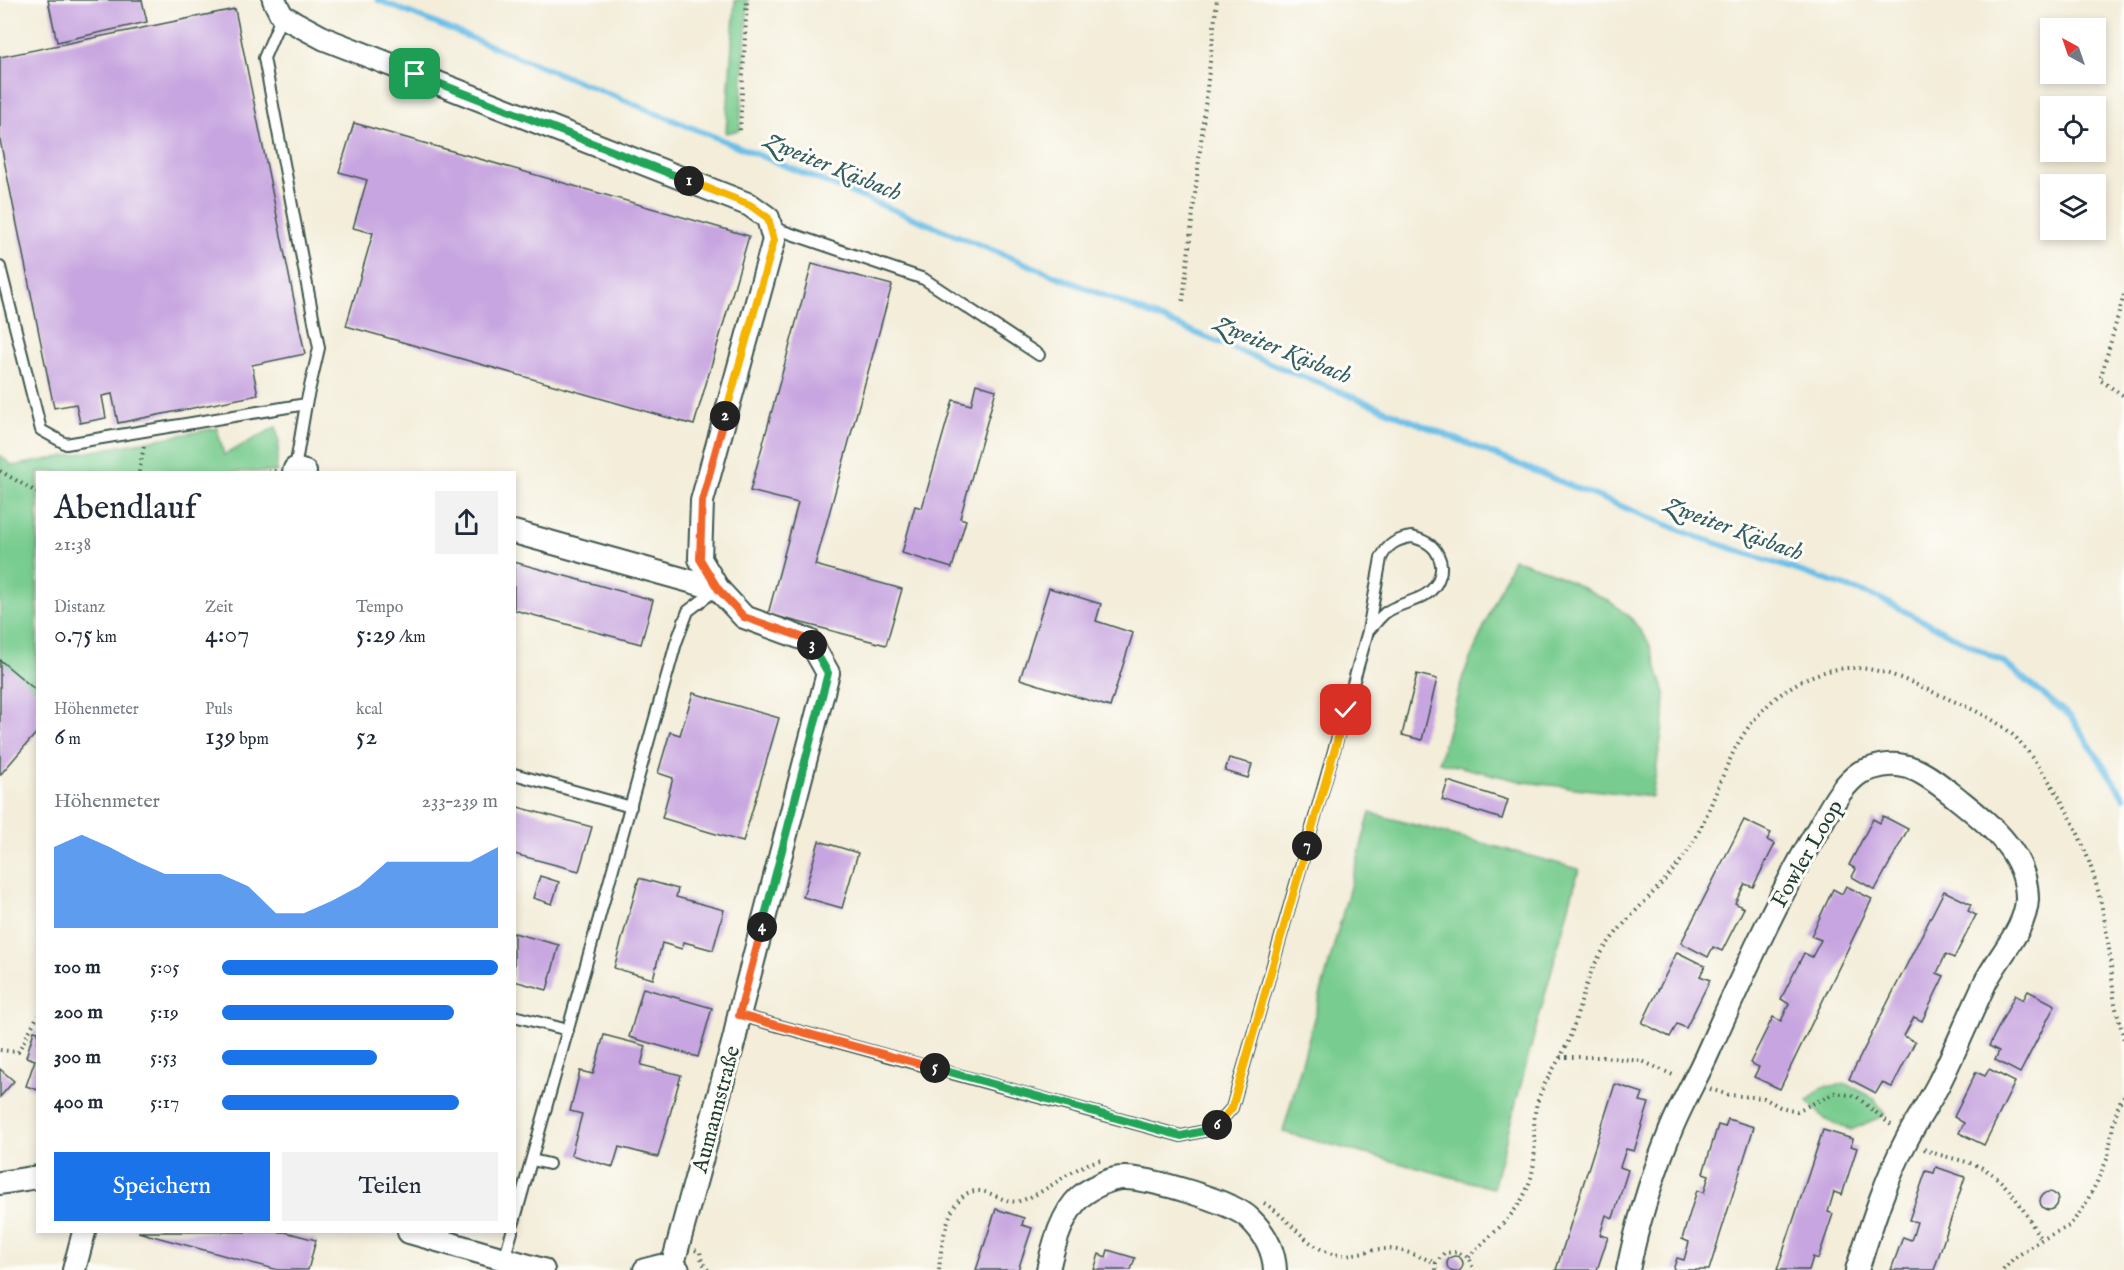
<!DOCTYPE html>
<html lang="de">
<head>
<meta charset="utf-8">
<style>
	:root { --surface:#fff; --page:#f2f2f3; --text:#1f2937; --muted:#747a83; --accent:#1a73e8 }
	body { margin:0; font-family:"IM FELL English",serif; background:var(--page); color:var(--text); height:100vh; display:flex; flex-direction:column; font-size:22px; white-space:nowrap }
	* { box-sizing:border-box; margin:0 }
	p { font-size:20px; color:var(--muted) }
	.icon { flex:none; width:33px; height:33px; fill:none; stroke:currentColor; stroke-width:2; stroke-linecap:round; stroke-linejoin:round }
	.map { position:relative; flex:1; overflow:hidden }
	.sheet { position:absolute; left:36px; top:471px; width:480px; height:762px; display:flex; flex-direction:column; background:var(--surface); border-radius:0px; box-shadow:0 3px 9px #0003 }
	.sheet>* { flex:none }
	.needle { width:39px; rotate:320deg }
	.tools { position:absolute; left:2040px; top:18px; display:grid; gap:12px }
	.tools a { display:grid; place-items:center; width:66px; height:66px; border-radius:0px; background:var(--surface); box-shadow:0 3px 9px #0003; font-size:30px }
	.pin { position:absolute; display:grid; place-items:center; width:51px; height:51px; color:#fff; margin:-26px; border-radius:12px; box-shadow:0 3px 9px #0006 }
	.km { position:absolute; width:30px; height:30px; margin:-15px; border-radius:50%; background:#222; color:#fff; font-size:16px; line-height:30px; text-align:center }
	.round { display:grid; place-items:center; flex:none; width:63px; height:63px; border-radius:0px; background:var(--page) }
	.overview { display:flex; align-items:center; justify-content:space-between; height:102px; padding:0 18px }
	h1 { font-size:33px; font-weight:600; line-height:45px }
	.metrics { display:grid; grid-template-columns:repeat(3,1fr); gap:9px; height:102px; padding:6px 18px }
	.metrics div { display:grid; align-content:center }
	.metrics b { font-size:26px; font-weight:600 }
	.metrics small { font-size:16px; font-weight:400 }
	.metrics p { font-size:16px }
	.chart { height:168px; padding:12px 18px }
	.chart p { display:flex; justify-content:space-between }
	.chart svg { width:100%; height:108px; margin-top:6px; fill:var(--accent); opacity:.7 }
	.primary-button { display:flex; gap:12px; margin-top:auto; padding:12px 18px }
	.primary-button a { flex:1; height:69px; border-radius:0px; background:var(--accent); color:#fff; font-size:24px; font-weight:600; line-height:69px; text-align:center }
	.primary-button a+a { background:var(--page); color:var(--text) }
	ul { padding:0 18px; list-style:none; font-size:20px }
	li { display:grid; grid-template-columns:96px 72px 1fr; align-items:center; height:45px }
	li i { height:15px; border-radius:8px; background:var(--accent) }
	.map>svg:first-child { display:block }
</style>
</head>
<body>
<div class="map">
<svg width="2124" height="1270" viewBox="0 0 2124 1270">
	<rect width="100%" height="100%" fill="#fdfcf7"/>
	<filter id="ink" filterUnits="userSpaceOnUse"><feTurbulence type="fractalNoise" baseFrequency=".0167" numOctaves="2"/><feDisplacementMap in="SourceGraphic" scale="12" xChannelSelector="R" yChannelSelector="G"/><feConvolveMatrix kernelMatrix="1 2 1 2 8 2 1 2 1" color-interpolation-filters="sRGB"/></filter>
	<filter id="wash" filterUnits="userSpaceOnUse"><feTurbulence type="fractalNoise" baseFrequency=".008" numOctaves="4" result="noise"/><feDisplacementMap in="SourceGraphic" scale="24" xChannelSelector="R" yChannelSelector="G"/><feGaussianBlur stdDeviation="1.35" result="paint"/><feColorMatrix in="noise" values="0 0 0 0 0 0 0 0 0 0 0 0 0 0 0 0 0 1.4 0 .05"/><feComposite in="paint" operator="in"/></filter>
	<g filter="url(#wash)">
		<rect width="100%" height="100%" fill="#f3edd9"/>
		<g fill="#78cc8f" stroke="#4c8462" stroke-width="1.5">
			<path d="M735 0H748L740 130 726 133Z"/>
			<path d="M276 427 279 442 276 472H38L37 693 0 663V455L13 466 217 428 224 455Z"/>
			<path d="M1513 559 1549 571 1609 601 1632 619 1649 643 1665 693 1664 719 1652 797 1524 782 1439 762 1463 676Z"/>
			<path d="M1370 813 1579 869 1493 1188 1283 1132Z"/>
			<path d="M1847 1084 1874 1098 1885 1115 1851 1130 1826 1120 1807 1101 1823 1087Z"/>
		</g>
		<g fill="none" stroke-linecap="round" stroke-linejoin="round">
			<path stroke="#6bbee7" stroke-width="6" d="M378 0 1692 535 1879 598 2003 662 2071 717 2124 797"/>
		</g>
		<g id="blocks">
			<g fill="#c7a5e0">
				<path d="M48 0H142L147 22 57 42Z"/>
				<path d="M235 9 305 354 252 365 258 395 118 423 112 394 102 396 106 418 80 423 76 404 54 408 0 140V57Z"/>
				<path d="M354 123 749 236 694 425 346 326 373 233 353 228 367 180 339 172Z"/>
				<path d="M812 264 892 285 815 565 902 589 886 645 768 614 798 503 750 491Z"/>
				<path d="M976 384 996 390 960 518 966 520 952 568 902 553 915 506 922 508 953 400 971 405Z"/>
				<path d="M514 562 653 600 641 644 514 610Z"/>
				<path d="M1049 588 1101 604 1096 621 1133 633 1110 707 1020 679Z"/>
				<path d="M0 660 38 692V731L0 775Z"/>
				<path d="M1417 674 1437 679 1422 740 1402 735Z"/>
				<path d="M693 693 779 718 743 842 662 818 673 778 658 773 670 732 680 735Z"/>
				<path d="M1229 758 1252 764 1248 778 1225 771Z"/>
				<path d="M1448 781 1508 800 1502 819 1442 800Z"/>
				<path d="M514 806 592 827 579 871 514 854Z"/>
				<path d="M1883 816 1908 829 1875 890 1852 877 1856 869 1849 865 1873 819 1880 823Z"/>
				<path d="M1744 820 1771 833 1767 840 1775 844 1753 887 1745 884 1738 897 1735 903 1744 908 1722 951 1713 947 1708 957 1681 943Z"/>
				<path d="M819 841 858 853 842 908 803 897Z"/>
				<path d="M540 876 559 882 552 904 533 898Z"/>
				<path d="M639 878 678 889 676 897 724 910 713 950 684 942 682 949 662 943 653 979 614 968Z"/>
				<path d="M1846 886 1872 899 1780 1089 1754 1077 1759 1067 1750 1063 1773 1017 1781 1021 1789 1004 1781 999 1804 953 1812 957 1821 940 1811 936 1833 889 1842 894Z"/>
				<path d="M1944 891 1971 904 1968 911 1976 915 1954 958 1946 954 1937 973 1944 976 1922 1021 1914 1017 1904 1036 1915 1042 1892 1087 1882 1083 1876 1093 1849 1079Z"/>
				<path d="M514 933 559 945 547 990 514 981Z"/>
				<path d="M1677 952 1705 966 1700 976 1710 980 1686 1028 1677 1024 1670 1037 1642 1023Z"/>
				<path d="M643 988 712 1008 698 1057 629 1037Z"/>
				<path d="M2028 991 2055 1005 2020 1073 1995 1060 1999 1051 1989 1046 2015 995 2023 1000Z"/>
				<path d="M34 1031 38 1032V1090L26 1086 35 1060 26 1057Z"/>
				<path d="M604 1035 646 1046 641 1065 681 1075 658 1157 619 1147 613 1167 571 1155 582 1114 570 1111 580 1071 593 1074Z"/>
				<path d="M0 1069 14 1081 0 1097Z"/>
				<path d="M1989 1069 2015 1082 1984 1145 1959 1133 1964 1123 1954 1117 1976 1072 1985 1076Z"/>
				<path d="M1615 1084 1643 1093 1640 1101 1649 1103 1634 1151 1626 1149 1620 1167 1628 1170 1613 1218 1606 1215 1600 1235 1608 1237 1597 1270H1556Z"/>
				<path d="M1728 1119 1754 1127 1709 1270H1673L1677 1258 1684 1260 1686 1253 1689 1242 1682 1239 1697 1190 1704 1193 1709 1175 1703 1173 1718 1125 1725 1127Z"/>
				<path d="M1823 1130 1853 1139 1851 1146 1857 1148 1842 1195 1834 1192 1828 1212 1833 1214 1818 1259 1813 1257 1809 1270H1777Z"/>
				<path d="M1936 1167 1965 1177 1934 1270H1891L1903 1237 1911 1240 1913 1235 1917 1222 1909 1220 1926 1171 1934 1173Z"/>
				<circle cx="2049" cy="1201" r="9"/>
				<path d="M996 1209 1024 1218 1022 1225 1032 1228 1018 1270H976Z"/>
				<path d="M138 1232H285L316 1240 308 1270H278Z"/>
				<path d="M1108 1250 1135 1258 1131 1270H1094L1099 1254 1106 1257Z"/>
				<circle cx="1455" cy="1264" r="8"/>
			</g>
		</g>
	</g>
	<g filter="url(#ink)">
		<use href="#blocks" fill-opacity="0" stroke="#3f574d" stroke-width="1.5"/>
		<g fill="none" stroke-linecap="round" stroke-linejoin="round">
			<defs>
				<g id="service">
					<path d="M771 227 924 279 1039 355"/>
					<path d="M0 267 41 430 66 444 306 404 319 348 264 58 282 16"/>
					<path d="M295 469 306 404"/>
					<path d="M1412 537C1423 540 1433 544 1438 555 1442 563 1442 571 1439 578 1431 602 1402 600 1385 613 1379 618 1374 625 1368 631L1381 558C1388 544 1397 539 1412 537Z"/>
					<path d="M514 774 631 807"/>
					<path d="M739 1015 1181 1136 1213 1129 1232 1108 1368 631"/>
					<path d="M514 1016 568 1030"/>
					<path d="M532 1160 549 1164"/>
					<path d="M514 1222 676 643 688 611 717 589"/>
					<path d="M504 1259 512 1232"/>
				</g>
				<g id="minor">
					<path d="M274 0 282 16 325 39 750 205 768 218 774 240 702 501 700 559 718 589 744 617 810 641 828 673 739 1015 735 1036 672 1267"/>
					<path d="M294 472 295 469 305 472"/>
					<path d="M514 532 718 589"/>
					<path d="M0 1183 38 1177"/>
					<path d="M409 1232 543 1270"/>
					<path d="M74 1270 84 1232"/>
					<path d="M645 1270 661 1266 678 1270"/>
					<path d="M1048 1270C1053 1246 1064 1207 1085 1193 1095 1186 1111 1178 1123 1178 1147 1177 1233 1202 1249 1218 1264 1232 1274 1250 1275 1270"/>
					<path d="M1628 1270C1637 1225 1651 1180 1668 1137 1679 1107 1696 1080 1709 1050 1743 975 1776 900 1818 829 1830 809 1841 785 1861 772 1862 772 1872 768 1873 768 1908 756 1931 778 1958 799 1990 825 2027 853 2027 899 2026 930 1997 957 1984 985 1969 1017 1955 1051 1939 1083 1929 1103 1916 1121 1906 1141 1885 1181 1871 1227 1857 1270"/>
				</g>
			</defs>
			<use href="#service" stroke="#3f574d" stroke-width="14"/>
			<use href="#minor" stroke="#3f574d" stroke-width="26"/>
			<g stroke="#3f574d" stroke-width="4" stroke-dasharray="1.5 4.5" stroke-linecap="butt">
				<path d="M740 130 747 0"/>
				<path d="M2124 295 2100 380 2124 396"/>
				<path d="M1183 301 1217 0"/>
				<path d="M0 471 38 493"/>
				<path d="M139 472 144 446"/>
				<path d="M262 472 276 471"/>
				<path d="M0 1050 18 1052 38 1015"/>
				<path d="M1560 1057H1601L1642 1061 1675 1076"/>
				<path d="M1710 1089 1729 1095 1764 1098 1780 1107 1797 1111 1835 1093 1856 1096 1891 1125"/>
				<path d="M1924 1149C1942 1157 1955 1158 1973 1164 2006 1175 2025 1212 2041 1240"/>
				<path d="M1264 1203C1287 1216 1302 1242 1327 1252 1346 1260 1367 1249 1387 1249 1403 1249 1421 1257 1436 1263"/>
				<path d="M695 1250 700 1252 702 1262 708 1270"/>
				<path d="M1468 1257C1497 1229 1529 1207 1534 1162 1536 1141 1531 1121 1538 1100 1545 1078 1561 1060 1569 1039 1579 1014 1583 987 1596 962 1618 921 1665 888 1691 846 1709 816 1719 780 1735 749 1761 698 1818 656 1878 671 1900 676 1921 687 1942 696 1967 707 1998 719 2017 739 2023 745 2028 752 2033 759 2075 812 2099 875 2108 942 2111 961 2112 980 2114 998 2116 1013 2122 1026 2124 1041"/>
				<path d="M939 1270C941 1248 947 1189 979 1191 995 1192 1006 1206 1023 1200 1051 1190 1071 1167 1100 1160"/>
				<path d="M1436 1270V1263L1444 1253 1457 1252 1468 1257 1474 1270"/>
				<path d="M2003 1270 2013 1259 2041 1240 2069 1226 2082 1210 2096 1184 2108 1157 2113 1125 2119 1103 2124 1096"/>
			</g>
			<use href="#service" stroke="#fff" stroke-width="10"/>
			<use href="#minor" stroke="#fff" stroke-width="22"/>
		</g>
	</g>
	<g fill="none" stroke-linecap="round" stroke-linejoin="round" filter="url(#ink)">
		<defs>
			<path id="split-1" d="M415 74 689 181"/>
			<path id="split-2" d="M689 181 750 205 768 218 774 240 725 416"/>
			<path id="split-3" d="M725 416 702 501 700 559 718 589 744 617 810 640 812 645"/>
			<path id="split-4" d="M762 927 828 673 812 645"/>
			<path id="split-5" d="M762 927 739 1015 935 1068"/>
			<path id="split-6" d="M935 1068 1181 1136 1213 1129 1217 1125"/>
			<path id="split-7" d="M1217 1125 1232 1108 1307 846"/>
			<path id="split-8" d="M1307 846 1346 710"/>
		</defs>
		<use href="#split-1" stroke="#fff" stroke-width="12"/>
		<use href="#split-2" stroke="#fff" stroke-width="12"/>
		<use href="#split-3" stroke="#fff" stroke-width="12"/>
		<use href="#split-4" stroke="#fff" stroke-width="12"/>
		<use href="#split-5" stroke="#fff" stroke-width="12"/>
		<use href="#split-6" stroke="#fff" stroke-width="12"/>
		<use href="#split-7" stroke="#fff" stroke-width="12"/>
		<use href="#split-8" stroke="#fff" stroke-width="12"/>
		<use href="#split-1" stroke="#22a559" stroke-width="8"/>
		<use href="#split-2" stroke="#f5b400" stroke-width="8"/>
		<use href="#split-3" stroke="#f0652b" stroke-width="8"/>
		<use href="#split-4" stroke="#22a559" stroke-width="8"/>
		<use href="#split-5" stroke="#f0652b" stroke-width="8"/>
		<use href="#split-6" stroke="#22a559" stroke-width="8"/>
		<use href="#split-7" stroke="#f5b400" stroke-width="8"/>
		<use href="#split-8" stroke="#f5b400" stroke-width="8"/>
	</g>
	<g text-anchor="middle" stroke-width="6" stroke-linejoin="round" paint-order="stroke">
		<g font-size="22" fill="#1f3d34" stroke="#fdfcf7">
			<text transform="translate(1806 853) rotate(-60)" y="8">Fowler Loop</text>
			<text transform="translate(715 1109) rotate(-75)" y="8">Aumannstraße</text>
		</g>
		<g font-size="24" font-style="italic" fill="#325d61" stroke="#fdfcf7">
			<text transform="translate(833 166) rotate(22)" y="8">Zweiter Käsbach</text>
			<text transform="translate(1283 349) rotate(22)" y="8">Zweiter Käsbach</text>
			<text transform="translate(1734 528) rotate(20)" y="8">Zweiter Käsbach</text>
		</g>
	</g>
</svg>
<div class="tools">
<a><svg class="needle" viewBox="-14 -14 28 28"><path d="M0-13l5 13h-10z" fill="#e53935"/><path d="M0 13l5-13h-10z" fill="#747a83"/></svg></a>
<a><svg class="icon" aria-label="locate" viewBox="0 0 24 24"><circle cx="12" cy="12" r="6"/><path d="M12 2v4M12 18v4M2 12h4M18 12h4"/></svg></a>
<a><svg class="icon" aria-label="layers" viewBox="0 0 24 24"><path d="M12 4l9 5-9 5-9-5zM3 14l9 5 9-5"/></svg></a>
</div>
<div class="pin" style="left:415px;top:74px;background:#1e9e55"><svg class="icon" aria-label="arrive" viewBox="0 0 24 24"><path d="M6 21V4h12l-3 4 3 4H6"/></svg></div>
<div class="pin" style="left:1346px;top:710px;background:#d93025"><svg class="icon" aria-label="check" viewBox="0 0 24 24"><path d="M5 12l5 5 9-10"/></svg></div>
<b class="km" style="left:689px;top:181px">1</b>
<b class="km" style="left:725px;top:416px">2</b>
<b class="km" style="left:812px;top:645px">3</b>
<b class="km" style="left:762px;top:927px">4</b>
<b class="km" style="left:935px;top:1068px">5</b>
<b class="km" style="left:1217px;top:1125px">6</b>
<b class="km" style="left:1307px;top:846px">7</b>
<section class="sheet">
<div class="overview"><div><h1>Abendlauf</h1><p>21:38</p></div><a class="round"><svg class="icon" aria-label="share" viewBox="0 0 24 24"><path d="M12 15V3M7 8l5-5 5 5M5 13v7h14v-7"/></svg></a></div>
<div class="metrics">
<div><p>Distanz</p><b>0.75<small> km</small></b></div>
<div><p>Zeit</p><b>4:07</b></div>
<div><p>Tempo</p><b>5:29<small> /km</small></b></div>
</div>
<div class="metrics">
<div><p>Höhenmeter</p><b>6<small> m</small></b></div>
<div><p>Puls</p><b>139<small> bpm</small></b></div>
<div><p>kcal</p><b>52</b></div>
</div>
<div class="chart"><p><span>Höhenmeter</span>233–239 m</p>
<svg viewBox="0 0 160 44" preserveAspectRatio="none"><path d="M0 44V11L10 6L20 11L30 17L40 22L50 22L60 22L70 27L80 38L90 38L100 33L110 27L120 17L130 17L140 17L150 17L160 11V44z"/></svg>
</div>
<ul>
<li><b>100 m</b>5:05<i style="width:100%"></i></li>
<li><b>200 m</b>5:19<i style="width:84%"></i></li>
<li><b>300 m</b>5:53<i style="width:56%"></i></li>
<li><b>400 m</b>5:17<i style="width:86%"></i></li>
</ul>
<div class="primary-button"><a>Speichern</a><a>Teilen</a></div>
</section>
</div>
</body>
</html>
